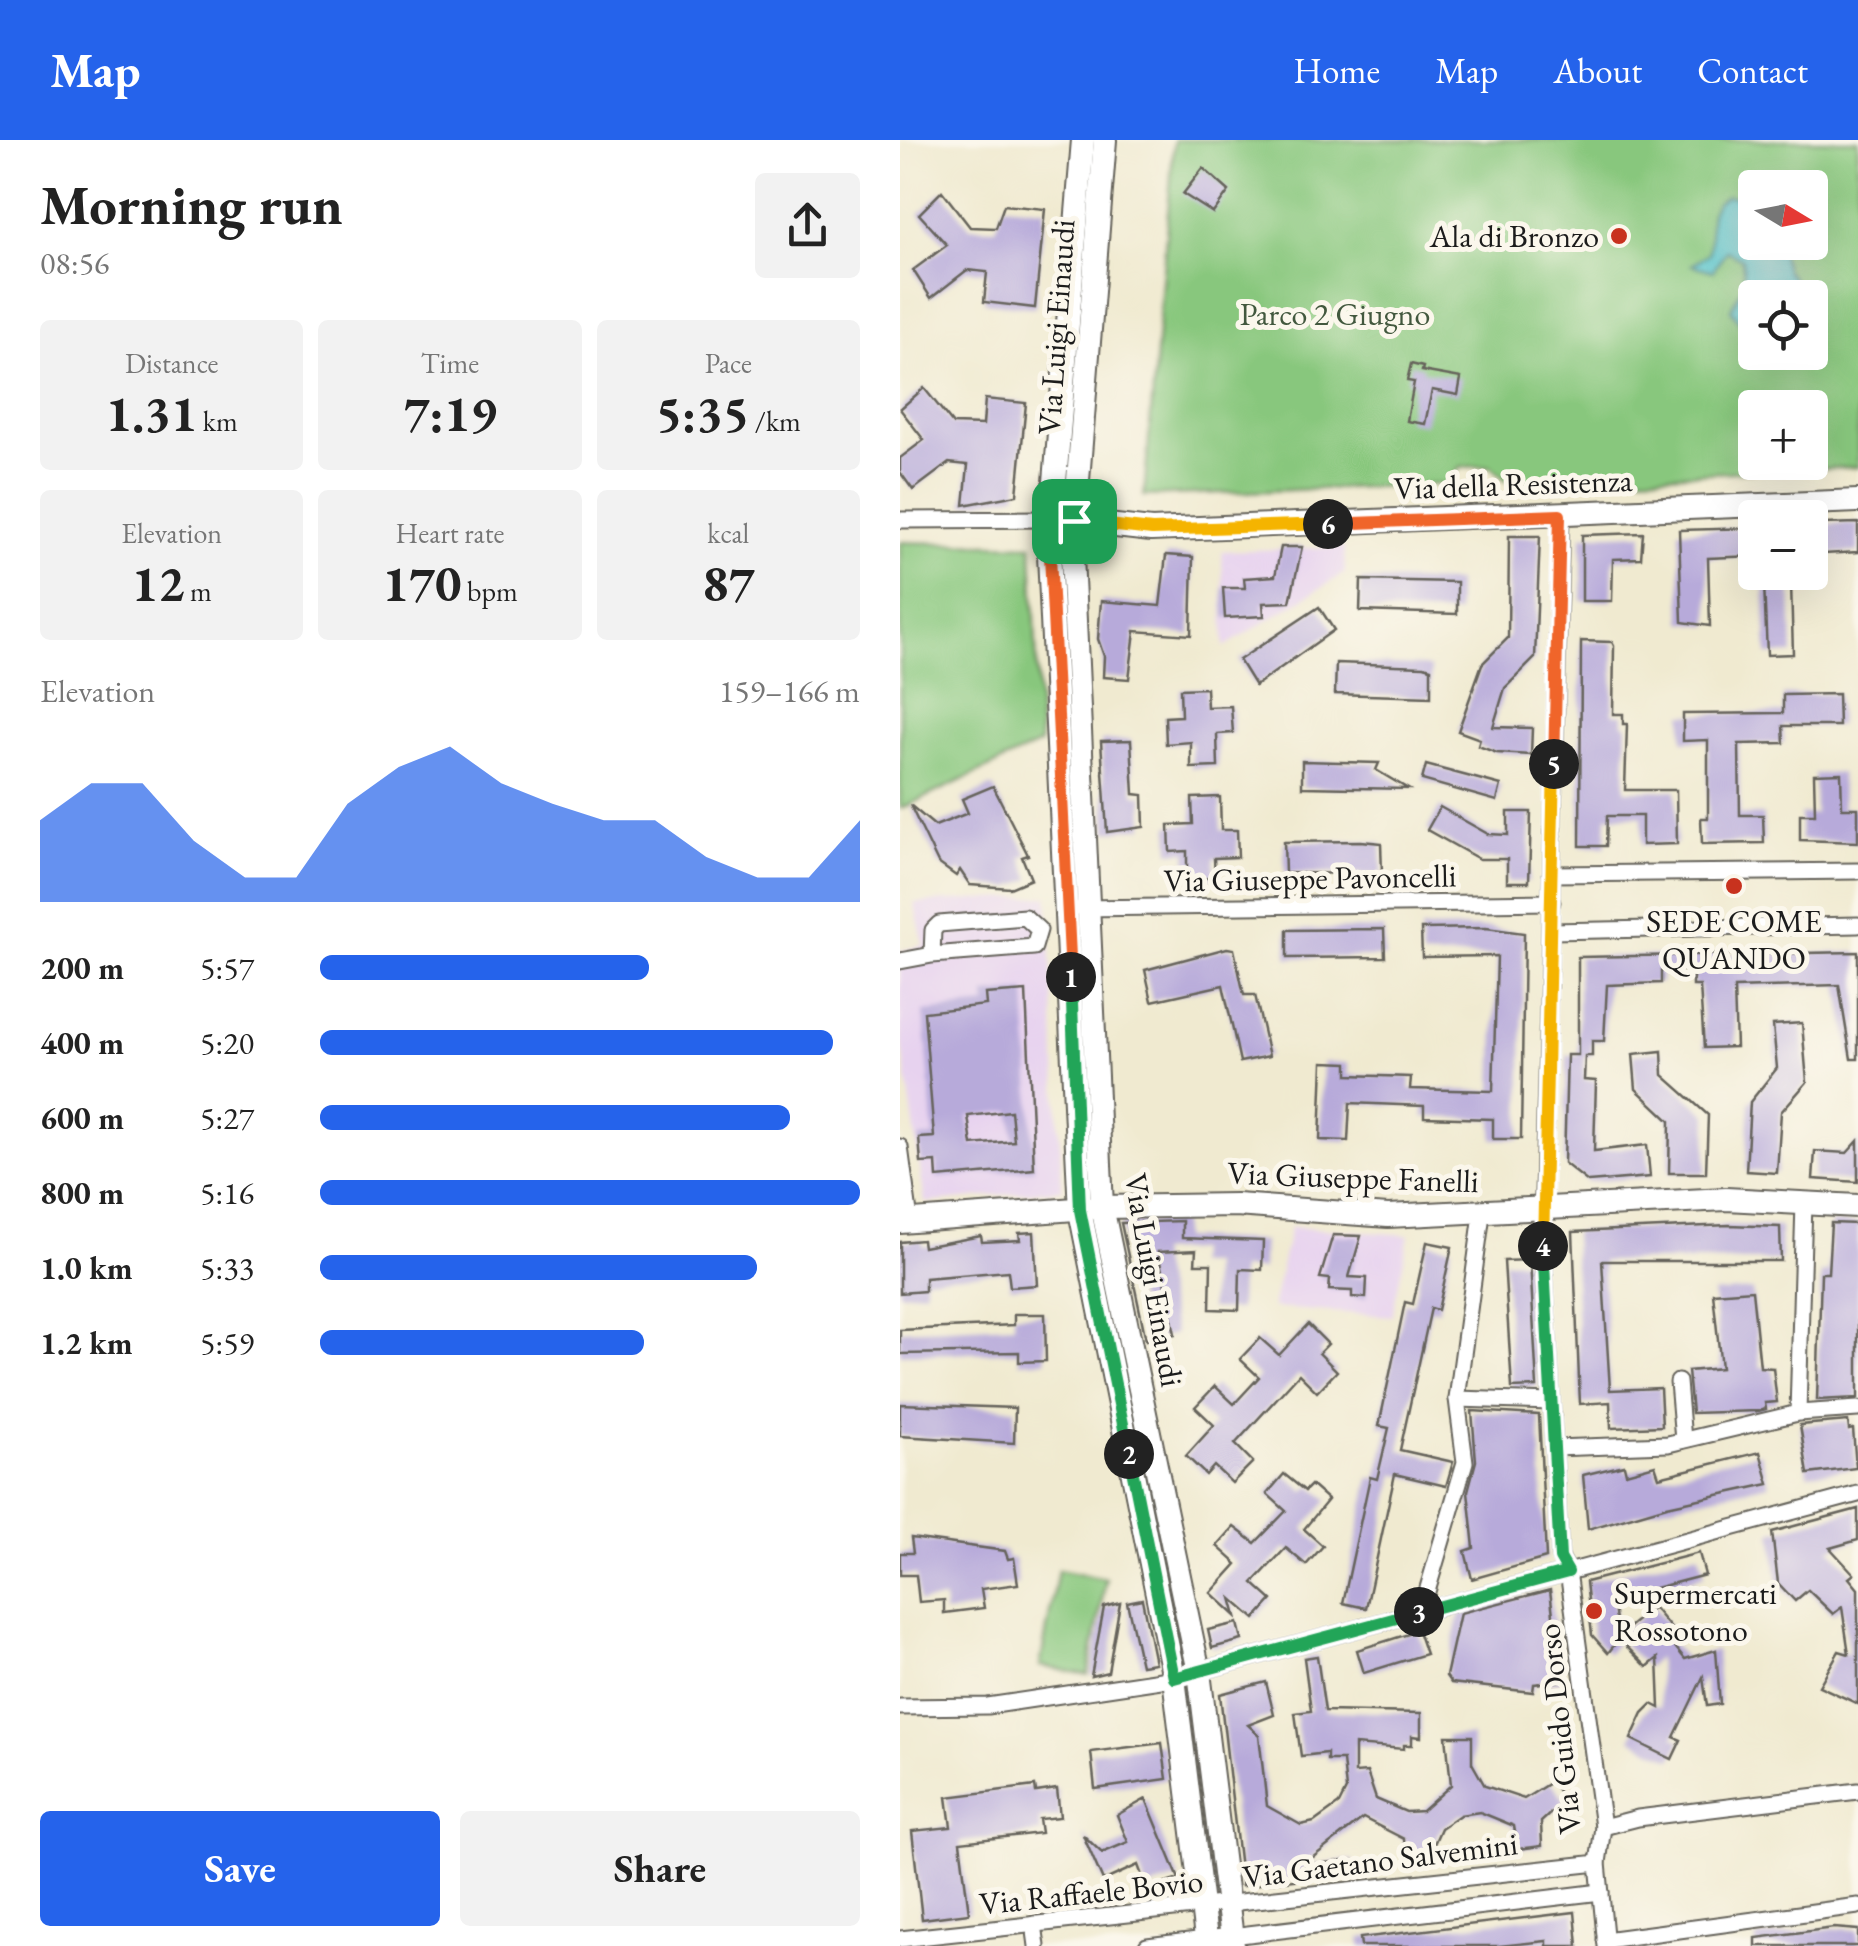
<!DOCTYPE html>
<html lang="en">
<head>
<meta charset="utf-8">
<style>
	:root { --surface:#fff; --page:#f2f2f2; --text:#222; --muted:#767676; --accent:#2563eb }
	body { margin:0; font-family:"EB Garamond",serif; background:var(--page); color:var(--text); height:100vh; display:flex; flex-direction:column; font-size:38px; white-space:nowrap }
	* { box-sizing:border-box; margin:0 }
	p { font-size:32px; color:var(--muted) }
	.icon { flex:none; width:55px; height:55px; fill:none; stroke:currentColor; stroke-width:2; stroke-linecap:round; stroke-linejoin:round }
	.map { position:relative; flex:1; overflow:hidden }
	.panel { display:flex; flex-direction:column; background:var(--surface); width:900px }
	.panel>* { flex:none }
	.needle { width:65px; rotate:100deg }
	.tools { position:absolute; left:838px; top:30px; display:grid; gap:20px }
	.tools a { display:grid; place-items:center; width:90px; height:90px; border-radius:10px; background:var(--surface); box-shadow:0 10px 40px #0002; font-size:50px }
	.pin { position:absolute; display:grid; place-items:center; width:85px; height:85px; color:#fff; margin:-42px; border-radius:20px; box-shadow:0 5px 15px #0006 }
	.km { position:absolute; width:50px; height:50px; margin:-25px; border-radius:50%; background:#222; color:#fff; font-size:28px; line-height:50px; text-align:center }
	.round { display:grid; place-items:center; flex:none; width:105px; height:105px; border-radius:10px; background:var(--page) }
	.headline { display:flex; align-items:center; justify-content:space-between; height:170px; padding:0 40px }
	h1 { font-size:55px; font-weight:700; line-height:75px }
	.metrics { display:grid; grid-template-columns:repeat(3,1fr); gap:15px; height:170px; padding:10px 40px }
	.metrics div { display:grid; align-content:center; border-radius:10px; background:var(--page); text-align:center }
	.metrics b { font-size:50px; font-weight:700 }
	.metrics small { font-size:28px; font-weight:400 }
	.metrics p { font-size:28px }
	.chart { height:280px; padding:20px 40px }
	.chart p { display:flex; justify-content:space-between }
	.chart svg { width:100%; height:180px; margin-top:10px; fill:var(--accent); opacity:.7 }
	.primary-button { display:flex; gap:20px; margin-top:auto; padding:20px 40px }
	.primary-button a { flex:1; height:115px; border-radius:10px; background:var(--accent); color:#fff; font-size:40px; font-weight:700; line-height:115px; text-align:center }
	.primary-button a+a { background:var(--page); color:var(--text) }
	ul { padding:0 40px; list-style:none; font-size:32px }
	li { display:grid; grid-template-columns:160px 120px 1fr; align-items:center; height:75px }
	li i { height:25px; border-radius:12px; background:var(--accent) }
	header { display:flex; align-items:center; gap:60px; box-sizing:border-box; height:140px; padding:0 50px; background:var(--accent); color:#fff }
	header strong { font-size:48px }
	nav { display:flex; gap:55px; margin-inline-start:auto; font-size:35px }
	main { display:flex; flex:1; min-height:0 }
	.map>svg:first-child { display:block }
</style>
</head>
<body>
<header>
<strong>Map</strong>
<nav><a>Home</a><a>Map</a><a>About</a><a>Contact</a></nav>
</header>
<main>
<section class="panel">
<div class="headline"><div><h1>Morning run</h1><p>08:56</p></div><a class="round"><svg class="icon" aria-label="share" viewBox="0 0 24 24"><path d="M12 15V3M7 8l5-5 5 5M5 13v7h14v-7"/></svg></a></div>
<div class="metrics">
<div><p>Distance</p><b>1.31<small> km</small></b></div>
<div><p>Time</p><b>7:19</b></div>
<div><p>Pace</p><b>5:35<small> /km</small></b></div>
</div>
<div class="metrics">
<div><p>Elevation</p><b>12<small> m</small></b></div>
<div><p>Heart rate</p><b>170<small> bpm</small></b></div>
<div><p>kcal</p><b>87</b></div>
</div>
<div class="chart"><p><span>Elevation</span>159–166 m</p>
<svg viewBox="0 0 160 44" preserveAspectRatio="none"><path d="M0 44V24L10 15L20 15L30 29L40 38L50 38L60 20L70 11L80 6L90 15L100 20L110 24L120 24L130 33L140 38L150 38L160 24V44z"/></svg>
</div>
<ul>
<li><b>200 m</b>5:57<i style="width:61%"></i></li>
<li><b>400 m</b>5:20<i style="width:95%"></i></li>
<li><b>600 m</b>5:27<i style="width:87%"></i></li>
<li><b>800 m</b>5:16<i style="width:100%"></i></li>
<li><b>1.0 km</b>5:33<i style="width:81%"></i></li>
<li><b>1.2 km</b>5:59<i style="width:60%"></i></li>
</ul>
<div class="primary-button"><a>Save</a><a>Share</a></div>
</section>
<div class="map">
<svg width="958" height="1806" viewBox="0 0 958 1806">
	<rect width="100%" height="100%" fill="#fbf7ec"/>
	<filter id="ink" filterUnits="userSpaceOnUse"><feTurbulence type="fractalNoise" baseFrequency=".01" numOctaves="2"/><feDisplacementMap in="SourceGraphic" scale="20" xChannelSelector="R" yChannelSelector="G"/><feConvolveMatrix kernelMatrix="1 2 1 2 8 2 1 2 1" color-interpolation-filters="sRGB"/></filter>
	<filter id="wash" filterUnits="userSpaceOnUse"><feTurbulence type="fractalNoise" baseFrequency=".0048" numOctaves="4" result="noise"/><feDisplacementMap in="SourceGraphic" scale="40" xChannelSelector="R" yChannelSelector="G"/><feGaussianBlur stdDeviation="2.25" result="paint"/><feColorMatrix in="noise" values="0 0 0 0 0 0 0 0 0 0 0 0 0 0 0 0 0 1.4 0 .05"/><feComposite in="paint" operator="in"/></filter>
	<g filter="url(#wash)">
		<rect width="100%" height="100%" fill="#f0ead0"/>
		<g fill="#e7d2ef">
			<path d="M444 407 445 433 324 507 322 411Z"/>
			<path d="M148 756 162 1049 25 1063 0 888V811L24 805 14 763Z"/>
			<path d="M390 1087 509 1095 492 1176 372 1168Z"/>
		</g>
		<g fill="#88c77d" stroke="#52724c" stroke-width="2.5" fill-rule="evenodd">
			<path d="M274 0H958V327L607 341 590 326 560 327 548 344 244 356ZM855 48H910V102H855ZM855 158H910V212H855ZM855 268H910V322H855Z"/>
			<path d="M0 402 132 405 140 604 0 669Z"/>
			<path d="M158 1430 206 1439 188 1535 140 1526Z"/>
		</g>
		<path fill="#56c4cb" stroke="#397074" stroke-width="2.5" d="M827 56 840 57 853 73 837 97 847 107 855 101 879 103 886 131 904 152 903 157 855 158V182L841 184 831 170 845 141 842 119 826 111 813 131 792 125 808 114C816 91 799 70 827 56Z"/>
		<g id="blocks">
			<g fill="#b7aada" fill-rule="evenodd">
				<path d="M303 28 329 51 313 73 283 54Z"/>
				<path d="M42 51 70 87 96 88 104 65 145 69 135 168 84 162 87 132 67 130 31 158 13 130 47 105 19 74Z"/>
				<path d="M511 224 523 227 522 231 561 238 558 255 532 250 525 284 507 281 514 242 507 241Z"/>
				<path d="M24 248 53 284 83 285 85 259 126 263 117 355 64 365 68 325 49 323 13 350 0 332V318L24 300 0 269Z"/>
				<path d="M958 383V412L924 414 922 384Z"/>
				<path d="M855 388V416L808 418 810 486 782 482 779 390Z"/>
				<path d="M743 393 741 418 713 419 712 461H682V395Z"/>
				<path d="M609 396H640L635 518 605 548 593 587 632 588 631 615 597 613 578 606 580 599 558 591 582 524 608 498Z"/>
				<path d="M381 407H402L390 462 363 463 364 476 325 478 323 448H345L344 438 375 436Z"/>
				<path d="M266 415 293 417 291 495 235 491 229 539 203 537 204 516 198 499 201 461 260 466Z"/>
				<path d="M461 440 557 442V474L460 471Z"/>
				<path d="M864 443H891L893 514 867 515Z"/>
				<path d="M419 467 434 490 355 546 339 520Z"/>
				<path d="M681 501 712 502 714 506 713 574H723V584H727L725 650H776L777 704 742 705V676H707L706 706H680Z"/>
				<path d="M436 523 524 526 531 528V557L435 554Z"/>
				<path d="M306 548 307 567 331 566 333 593 317 594 318 627 291 628V602L266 604 265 577 281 576 280 549Z"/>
				<path d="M938 554 939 586H883L884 603 839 604 840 675H863L864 703 802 704 801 678H808V600L783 601V574L883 573V555Z"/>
				<path d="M231 600 234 654 243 655 244 687 207 692 201 601Z"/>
				<path d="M402 621 479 623 476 630 508 649 402 647Z"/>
				<path d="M526 625 601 645 597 661 522 640Z"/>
				<path d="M941 633 942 668H958V702L900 700V674H915L914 634Z"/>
				<path d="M93 646 128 715 122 717 131 739 110 748 70 745 60 730 56 736 38 723 10 665 35 686 68 673 62 659Z"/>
				<path d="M320 657 321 690H337L338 717 314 718 315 738 287 739V711L270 712 269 685 293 684 292 658Z"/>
				<path d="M540 667 588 694 608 695V672H631L629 742H607V719H579L527 690Z"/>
				<path d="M461 701 481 703 482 734 385 733 384 702Z"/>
				<path d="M586 788 624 793 621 999H593V979L524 977V966L450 963 448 1001 420 1000 423 922 448 923V935L511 937 510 949 593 951 597 816 522 817 521 789Z"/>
				<path d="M484 789 485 817 387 818V790Z"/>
				<path d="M327 808 334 809 344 855H355L369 916 340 922 323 845 252 861 245 830Z"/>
				<path d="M958 812V919H951L939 845 834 848 836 907 804 908 800 846H793V830L761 831V843L707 845 704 901H692V916H685L684 940 696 941 694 1011 747 1005 750 1037 688 1042 664 1023 667 915H678V817Z"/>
				<path d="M126 851 134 1029 37 1038 36 1022 21 1023 19 998 34 997 24 872 86 865 85 854ZM111 971 114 1001 72 1005 68 976Z"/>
				<path d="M902 883 907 942 881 972 877 1033 846 1031 850 962 877 928 873 885Z"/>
				<path d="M762 911 763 935 808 975 806 1033H769L770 981 736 949 733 914Z"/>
				<path d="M958 1001V1042L913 1039 915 1011 947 1013Z"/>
				<path d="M282 1081V1098L363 1101 362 1130 340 1129 339 1170 310 1169 311 1124H295L296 1110 258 1112 275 1194 246 1200 221 1083Z"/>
				<path d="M931 1083 958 1084V1258L917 1260 921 1133H928Z"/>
				<path d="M829 1085 880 1087 881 1121H702L710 1250 760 1248 762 1286 711 1288 710 1262 680 1264 673 1092Z"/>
				<path d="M134 1092 137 1145 110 1147 108 1131 25 1138V1151L0 1153V1102L22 1100 23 1107 81 1096 82 1102 120 1100 119 1093Z"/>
				<path d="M433 1095 461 1096 449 1137 467 1138 466 1158 452 1157V1151L429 1150 430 1139 420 1138Z"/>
				<path d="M527 1102 552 1107 538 1170 531 1168 500 1310 553 1322 546 1346 495 1334 466 1468 443 1463 470 1337 477 1339 489 1288 479 1286 505 1162 513 1164Z"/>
				<path d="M630 1120 637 1247 612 1248 604 1121Z"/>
				<path d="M852 1150 860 1227 873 1228 877 1262 865 1263 866 1269 858 1271 792 1273 788 1231 821 1228 813 1153Z"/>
				<path d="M114 1174H145L146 1221 119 1222V1212L0 1214V1190L114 1185Z"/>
				<path d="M408 1184 428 1204 419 1213 437 1231 417 1252 399 1234 389 1245 335 1304 353 1322 332 1343 314 1326 306 1335 286 1316 314 1285 295 1267 315 1246 334 1264 359 1237 340 1219 360 1198 379 1215Z"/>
				<path d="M0 1264 115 1268 114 1303 0 1296Z"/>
				<path d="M572 1271 639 1275 646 1418 572 1439 565 1411 574 1408 568 1351 576 1321Z"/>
				<path d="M948 1281 949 1290 953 1289 956 1328 908 1334 900 1285Z"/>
				<path d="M860 1312 869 1344 767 1366 688 1389 683 1335 724 1325 726 1333 755 1325 759 1337Z"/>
				<path d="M384 1334 405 1351 411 1345 428 1360 404 1389 423 1406 406 1425 386 1408 353 1443 372 1460 355 1479 331 1458 336 1476 311 1453 337 1424 317 1406 334 1387 355 1403 386 1371 367 1354Z"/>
				<path d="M958 1369V1400L930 1408 954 1434 949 1438 958 1449V1564L919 1546 939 1511 949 1514 942 1467 933 1474 908 1450 895 1461 878 1443 872 1392Z"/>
				<path d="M11 1398 105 1411 108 1419 114 1418 118 1444 81 1449 84 1468 44 1473V1460L19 1462 16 1435H0V1413H13Z"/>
				<path d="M799 1413 805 1435 713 1459 718 1496 753 1467 773 1491 767 1497 785 1519 816 1510 820 1564 807 1566 803 1537 774 1597 781 1600 772 1619 731 1599 743 1573 752 1564 760 1568 758 1518 747 1527 719 1499 708 1513 692 1495 686 1442Z"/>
				<path d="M650 1450 661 1541 634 1544 633 1552 551 1543 546 1536 560 1473Z"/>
				<path d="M242 1459 255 1523 241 1525 227 1462Z"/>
				<path d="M220 1463 208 1532 191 1536 204 1467Z"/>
				<path d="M338 1483 342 1500 312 1508 308 1490Z"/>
				<path d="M518 1491 526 1514 464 1533 457 1510Z"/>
				<path d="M417 1516 425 1571 521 1573V1597L512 1596V1605H504V1609L455 1605V1633L467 1632 476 1659 506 1672 522 1671 551 1645 546 1596H572V1623L585 1646 624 1659 651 1642 665 1660 641 1682 642 1706 618 1709 614 1686 580 1672 560 1675 541 1688 527 1720 506 1723 504 1699 463 1678 403 1725 453 1720 454 1733 342 1746 320 1554 366 1542 374 1575 348 1585 359 1595 367 1666 401 1685 414 1682 439 1664 446 1650 443 1620H427V1613L401 1616 395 1573 411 1571 404 1518Z"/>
				<path d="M262 1603 267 1639 195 1649 191 1612Z"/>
				<path d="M135 1646 136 1652 157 1649 160 1677 139 1679 141 1693 60 1702 69 1773 22 1779 12 1691 51 1687 47 1657Z"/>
				<path d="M246 1659 279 1739 247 1749 238 1725 203 1741 183 1695 202 1713 228 1702 217 1675Z"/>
				<path d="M675 1772 678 1806H647V1801L599 1806H461L460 1798Z"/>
				<path d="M934 1788 958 1790V1806H856V1798Z"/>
			</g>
		</g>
	</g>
	<g filter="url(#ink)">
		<use href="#blocks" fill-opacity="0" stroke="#66645b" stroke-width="2.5"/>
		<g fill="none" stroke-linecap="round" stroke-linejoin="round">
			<defs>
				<g id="street">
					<path d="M661 375 642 1092 660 1417 668 1431 703 1687 698 1723 706 1806"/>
					<path d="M0 380 150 379"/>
					<path d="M651 734 958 731"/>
					<path d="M181 768 652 762"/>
					<path d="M651 791 958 785"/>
					<path d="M0 821 32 815 134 807 139 790 125 777 39 784 33 790 32 815"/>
					<path d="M0 1007 10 1081"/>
					<path d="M778 1242 783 1300"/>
					<path d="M557 1259 651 1262"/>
					<path d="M898 1273 904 1062"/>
					<path d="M654 1308 768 1304 898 1273 958 1269"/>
					<path d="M521 1472 565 1322 557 1259 582 1074"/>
					<path d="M0 1567 88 1566 274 1538 958 1354"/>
					<path d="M703 1687 738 1678 958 1651"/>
					<path d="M134 1784 137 1806"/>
					<path d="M0 1799 698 1723"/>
					<path d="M705 1800 958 1766"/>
					<path d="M247 1806 701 1752"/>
				</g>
				<g id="secondary">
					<path d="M183 0 149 415 180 1071 274 1538 307 1806"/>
					<path d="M205 0 172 416 202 1067 299 1532 333 1806"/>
					<path d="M163 380 251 390 958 361"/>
					<path d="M0 1082 202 1067 336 1065 488 1076 826 1059 958 1066"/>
				</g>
			</defs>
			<use href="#street" stroke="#66645b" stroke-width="19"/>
			<use href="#secondary" stroke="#66645b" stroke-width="26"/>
			<use href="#street" stroke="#fff" stroke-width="15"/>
			<use href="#secondary" stroke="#fff" stroke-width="22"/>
		</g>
	</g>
	<g fill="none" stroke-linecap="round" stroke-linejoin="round" filter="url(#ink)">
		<defs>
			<path id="split-1" d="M171 837 150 415V379L174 381"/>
			<path id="split-2" d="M171 837 180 1070 229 1314"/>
			<path id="split-3" d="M229 1314 274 1538 519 1472"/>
			<path id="split-4" d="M519 1472 668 1432 660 1418 643 1106"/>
			<path id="split-5" d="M643 1106 654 624"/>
			<path id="split-6" d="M428 384 660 375 654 624"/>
			<path id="split-7" d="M174 381 252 390 428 384"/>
		</defs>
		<use href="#split-1" stroke="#fff" stroke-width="20"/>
		<use href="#split-2" stroke="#fff" stroke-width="20"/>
		<use href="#split-3" stroke="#fff" stroke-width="20"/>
		<use href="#split-4" stroke="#fff" stroke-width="20"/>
		<use href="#split-5" stroke="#fff" stroke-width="20"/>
		<use href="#split-6" stroke="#fff" stroke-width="20"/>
		<use href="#split-7" stroke="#fff" stroke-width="20"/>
		<use href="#split-1" stroke="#f0652b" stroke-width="12"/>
		<use href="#split-2" stroke="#22a559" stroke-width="12"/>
		<use href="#split-3" stroke="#22a559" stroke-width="12"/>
		<use href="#split-4" stroke="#22a559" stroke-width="12"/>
		<use href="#split-5" stroke="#f5b400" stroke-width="12"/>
		<use href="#split-6" stroke="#f0652b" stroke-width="12"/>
		<use href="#split-7" stroke="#f5b400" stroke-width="12"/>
	</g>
	<g fill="#c8321e" stroke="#fbf7ec" stroke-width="4">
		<circle cx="719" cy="96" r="10"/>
		<circle cx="834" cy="746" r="10"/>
		<circle cx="694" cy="1471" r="10"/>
	</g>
	<g text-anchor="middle" stroke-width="10" stroke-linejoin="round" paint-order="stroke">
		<g font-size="32" fill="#1c1c1c" stroke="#fbf7ec" text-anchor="end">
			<text x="699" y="107">Ala di Bronzo</text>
			<text x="834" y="792" text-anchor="middle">SEDE COME<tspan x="834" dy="37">QUANDO</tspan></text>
			<text x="714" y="1464" text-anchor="start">Supermercati<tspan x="714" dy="37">Rossotono</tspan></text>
		</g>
		<g font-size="32" fill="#42583e" stroke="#fbf7ec">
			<text x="435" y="185">Parco 2 Giugno</text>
		</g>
		<g font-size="32" fill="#1c1c1c" stroke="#fbf7ec">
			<text transform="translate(156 187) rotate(-86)" y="11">Via Luigi Einaudi</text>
			<text transform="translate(613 344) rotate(-2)" y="11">Via della Resistenza</text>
			<text transform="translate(410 738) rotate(-1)" y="11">Via Giuseppe Pavoncelli</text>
			<text transform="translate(453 1037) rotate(2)" y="11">Via Giuseppe Fanelli</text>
			<text transform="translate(254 1140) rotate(80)" y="11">Via Luigi Einaudi</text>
			<text transform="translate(659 1589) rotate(-96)" y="11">Via Guido Dorso</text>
			<text transform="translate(480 1720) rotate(-7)" y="11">Via Gaetano Salvemini</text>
			<text transform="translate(191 1752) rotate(-6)" y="11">Via Raffaele Bovio</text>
		</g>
	</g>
</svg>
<div class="tools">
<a><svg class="needle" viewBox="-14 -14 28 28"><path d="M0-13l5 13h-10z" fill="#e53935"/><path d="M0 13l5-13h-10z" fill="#767676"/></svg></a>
<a><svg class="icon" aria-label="locate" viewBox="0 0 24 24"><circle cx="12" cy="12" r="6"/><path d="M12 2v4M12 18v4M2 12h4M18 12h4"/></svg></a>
<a>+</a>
<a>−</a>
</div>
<div class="pin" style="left:174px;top:381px;background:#1e9e55"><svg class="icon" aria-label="arrive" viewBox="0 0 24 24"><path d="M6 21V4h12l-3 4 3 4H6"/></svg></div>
<b class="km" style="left:171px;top:837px">1</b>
<b class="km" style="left:229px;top:1314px">2</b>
<b class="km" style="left:519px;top:1472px">3</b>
<b class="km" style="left:643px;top:1106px">4</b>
<b class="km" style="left:654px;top:624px">5</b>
<b class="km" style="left:428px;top:384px">6</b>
</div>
</main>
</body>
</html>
